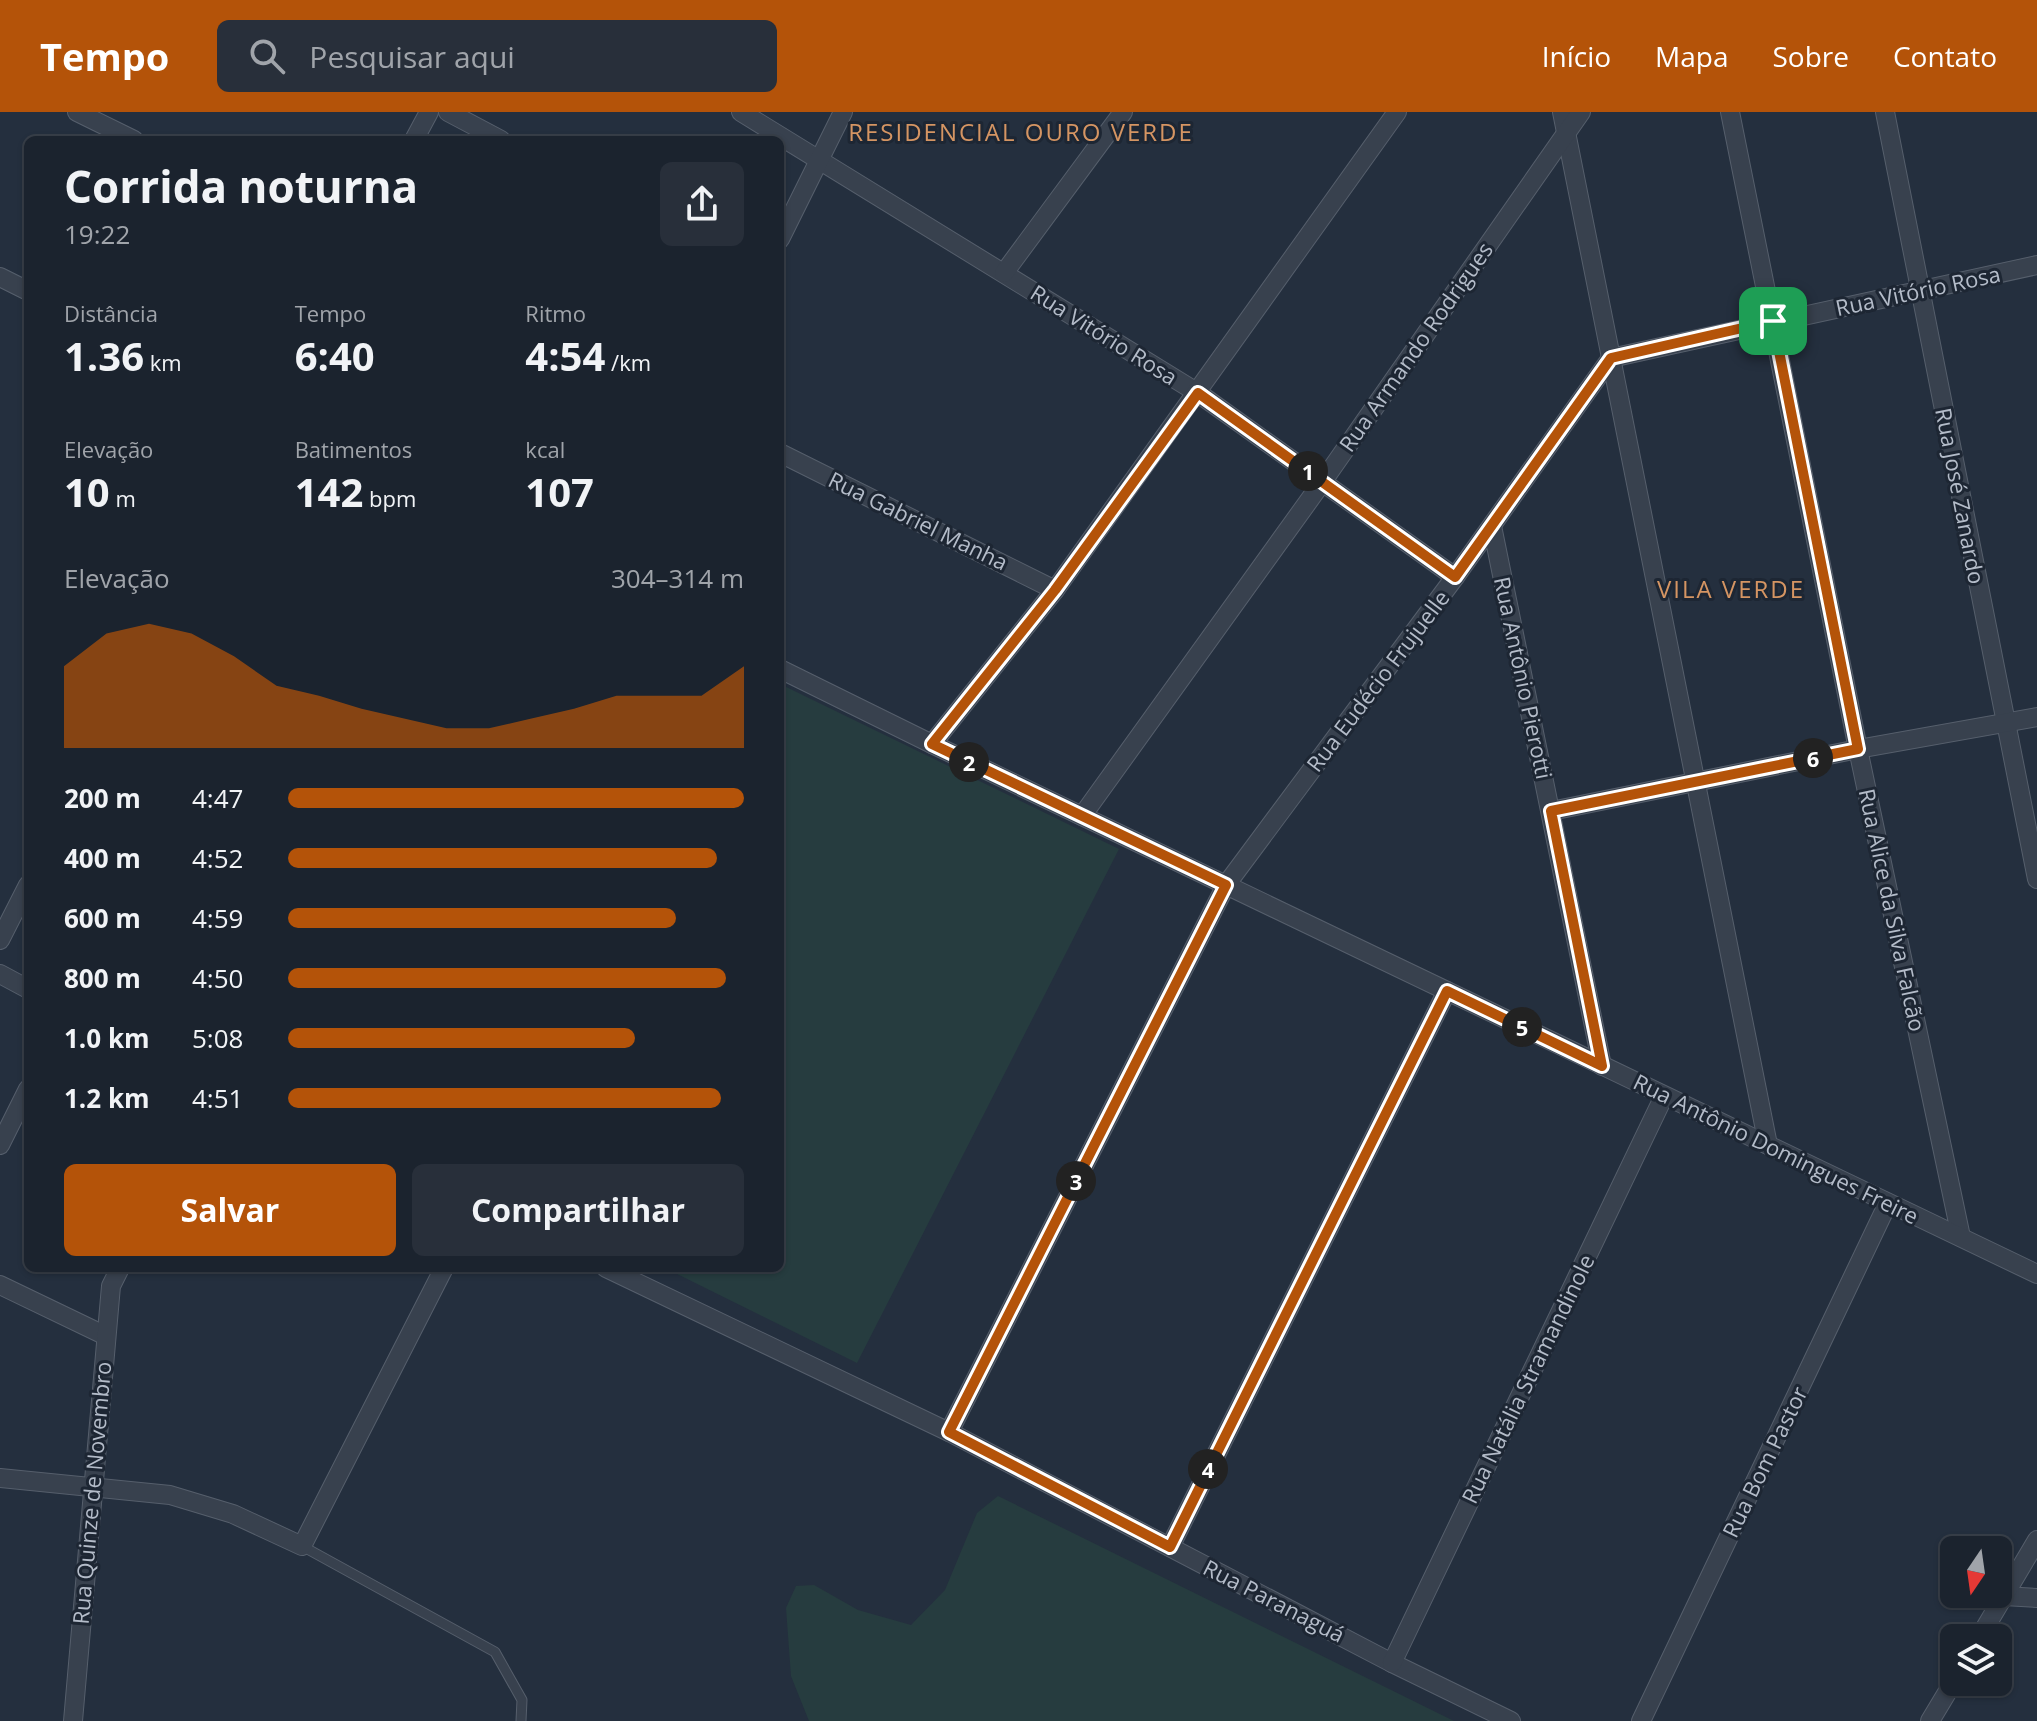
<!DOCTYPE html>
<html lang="pt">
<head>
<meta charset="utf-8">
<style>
	:root { --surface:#1b232e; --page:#282f3a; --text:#f1f3f6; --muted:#a0a4aa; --line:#39404a; --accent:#b45309 }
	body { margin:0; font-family:"Open Sans",sans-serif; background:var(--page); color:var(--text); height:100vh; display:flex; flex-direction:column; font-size:30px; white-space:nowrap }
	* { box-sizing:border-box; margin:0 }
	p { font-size:26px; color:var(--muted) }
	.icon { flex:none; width:44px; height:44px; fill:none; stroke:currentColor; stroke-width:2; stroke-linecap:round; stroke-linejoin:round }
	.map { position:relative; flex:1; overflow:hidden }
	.side { position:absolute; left:24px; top:24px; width:760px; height:1136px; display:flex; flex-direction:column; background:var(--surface); border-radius:12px; box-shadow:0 2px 6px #0004,0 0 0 2px var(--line) }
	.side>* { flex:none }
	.needle { width:52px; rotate:193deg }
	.controls { position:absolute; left:1940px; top:1424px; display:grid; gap:16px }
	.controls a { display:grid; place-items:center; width:72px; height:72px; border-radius:12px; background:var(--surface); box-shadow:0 2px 6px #0004,0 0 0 2px var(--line); font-size:40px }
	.pin { position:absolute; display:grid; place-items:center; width:68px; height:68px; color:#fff; margin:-34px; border-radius:16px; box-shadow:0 4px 12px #0006 }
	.km { position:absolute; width:40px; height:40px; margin:-20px; border-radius:50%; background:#222; color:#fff; font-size:22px; line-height:40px; text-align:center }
	.round { display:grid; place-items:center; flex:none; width:84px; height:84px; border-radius:12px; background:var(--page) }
	.head { display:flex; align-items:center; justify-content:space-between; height:136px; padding:0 40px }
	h1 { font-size:44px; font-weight:700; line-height:60px }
	.figures { display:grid; grid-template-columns:repeat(3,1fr); gap:12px; height:136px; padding:8px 40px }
	.figures div { display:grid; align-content:center }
	.figures b { font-size:40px; font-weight:700 }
	.figures small { font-size:22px; font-weight:400 }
	.figures p { font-size:22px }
	.chart { height:224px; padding:16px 40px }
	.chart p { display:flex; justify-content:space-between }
	.chart svg { width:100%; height:144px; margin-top:8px; fill:var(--accent); opacity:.7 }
	.action { display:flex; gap:16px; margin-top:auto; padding:16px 40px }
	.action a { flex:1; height:92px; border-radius:12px; background:var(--accent); color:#fff; font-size:32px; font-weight:700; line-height:92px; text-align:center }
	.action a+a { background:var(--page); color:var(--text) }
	ul { padding:0 40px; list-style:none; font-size:26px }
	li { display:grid; grid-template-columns:128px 96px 1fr; align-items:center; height:60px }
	li i { height:20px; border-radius:10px; background:var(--accent) }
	header { display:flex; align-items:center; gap:48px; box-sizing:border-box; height:112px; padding:0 40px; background:var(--accent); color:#fff }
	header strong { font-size:38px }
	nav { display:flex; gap:44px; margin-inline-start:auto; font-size:28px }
	.search { width:560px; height:72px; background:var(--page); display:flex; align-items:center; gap:20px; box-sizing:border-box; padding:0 28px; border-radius:12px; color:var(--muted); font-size:30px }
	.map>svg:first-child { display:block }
</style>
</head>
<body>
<header>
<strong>Tempo</strong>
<div class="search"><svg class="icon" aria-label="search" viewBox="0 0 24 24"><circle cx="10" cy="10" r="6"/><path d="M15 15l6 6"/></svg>Pesquisar aqui</div>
<nav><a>Início</a><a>Mapa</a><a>Sobre</a><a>Contato</a></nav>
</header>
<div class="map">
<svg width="2037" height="1609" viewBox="0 0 2037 1609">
	<rect width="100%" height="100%" fill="#242f3e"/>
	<g fill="#263c3f">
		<path d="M780 572 1119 737 857 1251 665 1156H780Z"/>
		<path d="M998 1384 1454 1609H809L791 1564 786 1496 796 1474 814 1473 858 1498 911 1513 945 1478 977 1401Z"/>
	</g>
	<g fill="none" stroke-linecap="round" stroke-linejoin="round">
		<defs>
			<path id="lane" d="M302 1434 495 1540 522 1588 521 1609"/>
			<g id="street">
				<path d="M77 0 134 28"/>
				<path d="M448 0 501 28"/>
				<path d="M741 0 1198 281 1455 465"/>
				<path d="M1562 0 1768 1033"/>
				<path d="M1730 0 1858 637 1961 1125"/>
				<path d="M1885 0 2037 767"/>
				<path d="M414 28 429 0"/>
				<path d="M780 127 843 0"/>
				<path d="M1004 161 1123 0"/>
				<path d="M0 165 28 179"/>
				<path d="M780 341 1055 478"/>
				<path d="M1492 414 1602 954"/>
				<path d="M780 557 932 632 2037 1162"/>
				<path d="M932 632 1055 478 1397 0"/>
				<path d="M1551 699 1858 637 2037 605"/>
				<path d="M1082 704 1323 369 1581 0"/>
				<path d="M0 828 28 773"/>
				<path d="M0 862 28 877"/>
				<path d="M0 1033 28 977"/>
				<path d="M606 1156 949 1320 1392 1551 1511 1609"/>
				<path d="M0 1173 106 1224"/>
				<path d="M949 1320 1226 773 1455 465 1611 246 2037 153"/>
				<path d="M0 1366 170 1383 233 1402 302 1434 444 1156"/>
				<path d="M1170 1435 1447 879"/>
				<path d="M2004 1484 2037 1486"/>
				<path d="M1979 1526 2037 1428"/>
				<path d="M1392 1551 1664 984"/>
				<path d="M73 1609 111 1174 120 1156"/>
				<path d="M1641 1609 1888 1091"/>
				<path d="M1930 1609 1954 1569"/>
			</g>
		</defs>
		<use href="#lane" stroke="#565f6c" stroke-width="11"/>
		<use href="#street" stroke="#565f6c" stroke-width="20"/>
		<use href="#lane" stroke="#38414e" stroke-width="9"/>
		<use href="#street" stroke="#38414e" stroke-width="18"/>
	</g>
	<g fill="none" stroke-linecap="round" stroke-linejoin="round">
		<defs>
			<path id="route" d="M1773 209 1858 637 1551 699 1602 954 1447 879 1170 1435 949 1320 1226 773 932 632 1055 478 1198 281 1455 465 1611 246Z"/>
		</defs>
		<use href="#route" stroke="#fff" stroke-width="16"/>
		<use href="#route" stroke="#b45309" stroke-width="10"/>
	</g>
	<g text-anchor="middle" stroke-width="6" stroke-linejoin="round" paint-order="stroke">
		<g font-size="22" fill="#b4bcc9" stroke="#1d2633">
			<text transform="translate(1918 179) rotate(-12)" y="8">Rua Vitório Rosa</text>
			<text transform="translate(1104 223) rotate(32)" y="8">Rua Vitório Rosa</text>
			<text transform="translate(1416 235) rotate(-55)" y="8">Rua Armando Rodrigues</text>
			<text transform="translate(1960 384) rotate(79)" y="8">Rua José Zanardo</text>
			<text transform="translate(918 409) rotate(26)" y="8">Rua Gabriel Manha</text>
			<text transform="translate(1523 566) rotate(78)" y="8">Rua Antônio Pierotti</text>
			<text transform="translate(1378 569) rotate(-53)" y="8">Rua Eudécio Frujuelle</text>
			<text transform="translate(1892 798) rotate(78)" y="8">Rua Alice da Silva Falcão</text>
			<text transform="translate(1776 1037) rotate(26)" y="8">Rua Antônio Domingues Freire</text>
			<text transform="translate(1528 1267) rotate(-64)" y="8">Rua Natália Stramandinole</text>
			<text transform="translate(1765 1350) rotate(-64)" y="8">Rua Bom Pastor</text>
			<text transform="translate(92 1381) rotate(-85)" y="8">Rua Quinze de Novembro</text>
			<text transform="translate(1274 1489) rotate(27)" y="8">Rua Paranaguá</text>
		</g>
		<g font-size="24" letter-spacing="2" fill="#d59563" stroke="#1d2633">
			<text x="1021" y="29">RESIDENCIAL OURO VERDE</text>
			<text x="1731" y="486">VILA VERDE</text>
		</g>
	</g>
</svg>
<div class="controls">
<a><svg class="needle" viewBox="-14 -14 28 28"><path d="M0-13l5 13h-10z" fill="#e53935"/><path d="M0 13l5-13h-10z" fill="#a0a4aa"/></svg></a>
<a><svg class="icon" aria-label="layers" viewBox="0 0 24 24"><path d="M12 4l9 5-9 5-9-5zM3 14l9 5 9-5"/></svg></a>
</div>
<div class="pin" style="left:1773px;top:209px;background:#1e9e55"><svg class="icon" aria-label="arrive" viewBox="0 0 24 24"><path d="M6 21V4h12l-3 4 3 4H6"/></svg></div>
<b class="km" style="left:1308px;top:359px">1</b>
<b class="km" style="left:969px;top:650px">2</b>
<b class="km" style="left:1076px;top:1069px">3</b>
<b class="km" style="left:1208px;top:1357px">4</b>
<b class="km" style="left:1522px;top:915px">5</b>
<b class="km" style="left:1813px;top:646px">6</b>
<section class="side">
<div class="head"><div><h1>Corrida noturna</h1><p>19:22</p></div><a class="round"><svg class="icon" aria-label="share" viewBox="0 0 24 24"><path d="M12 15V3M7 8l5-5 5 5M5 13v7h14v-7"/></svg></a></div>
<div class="figures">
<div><p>Distância</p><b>1.36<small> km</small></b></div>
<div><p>Tempo</p><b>6:40</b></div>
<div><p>Ritmo</p><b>4:54<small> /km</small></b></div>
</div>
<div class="figures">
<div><p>Elevação</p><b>10<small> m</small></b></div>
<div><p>Batimentos</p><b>142<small> bpm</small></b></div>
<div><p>kcal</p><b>107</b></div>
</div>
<div class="chart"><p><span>Elevação</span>304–314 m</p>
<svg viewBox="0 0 160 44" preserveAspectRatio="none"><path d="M0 44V19L10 9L20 6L30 9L40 16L50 25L60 28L70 32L80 35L90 38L100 38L110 35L120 32L130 28L140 28L150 28L160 19V44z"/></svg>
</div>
<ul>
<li><b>200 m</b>4:47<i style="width:100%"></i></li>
<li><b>400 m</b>4:52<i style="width:94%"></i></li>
<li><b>600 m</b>4:59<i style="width:85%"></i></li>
<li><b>800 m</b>4:50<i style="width:96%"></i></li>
<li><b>1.0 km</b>5:08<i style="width:76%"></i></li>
<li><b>1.2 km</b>4:51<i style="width:95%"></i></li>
</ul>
<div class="action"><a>Salvar</a><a>Compartilhar</a></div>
</section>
</div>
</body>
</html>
